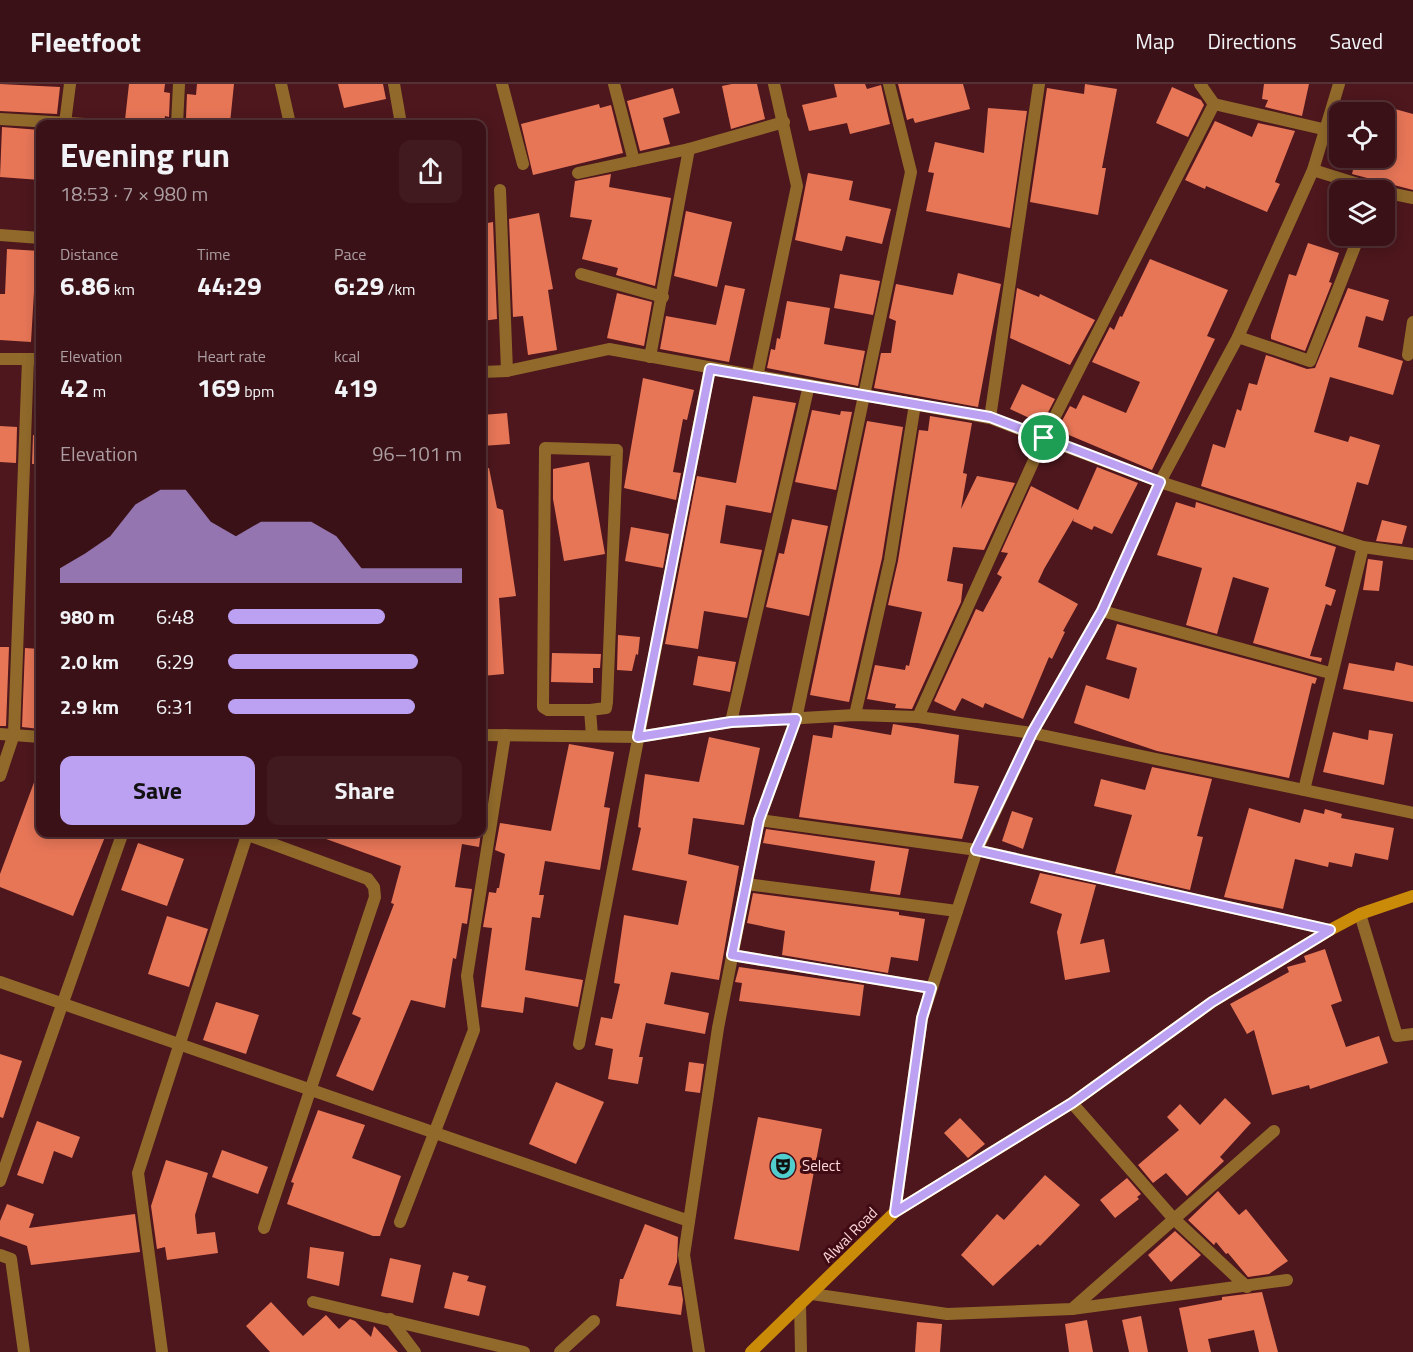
<!DOCTYPE html>
<html lang="en">
<head>
<meta charset="utf-8">
<style>
	:root { --surface:#3a1116; --page:#411a1f; --text:#f1f3f6; --muted:#ab9da1; --line:#543135; --accent:#bca0f2 }
	body { margin:0; font-family:"Titillium Web",sans-serif; background:var(--page); color:var(--text); height:100vh; display:flex; flex-direction:column; font-size:22px; white-space:nowrap }
	* { box-sizing:border-box; margin:0 }
	p { font-size:20px; color:var(--muted) }
	.icon { flex:none; width:33px; height:33px; fill:none; stroke:currentColor; stroke-width:2; stroke-linecap:round; stroke-linejoin:round }
	.map { position:relative; flex:1; overflow:hidden }
	.drawer { position:absolute; left:36px; top:36px; width:450px; height:717px; display:flex; flex-direction:column; background:var(--surface); border-radius:12px; box-shadow:0 3px 15px #0003,0 0 0 2px var(--line) }
	.drawer>* { flex:none }
	.buttons { position:absolute; left:1329px; top:18px; display:grid; gap:12px }
	.buttons a { display:grid; place-items:center; width:66px; height:66px; border-radius:12px; background:var(--surface); box-shadow:0 3px 15px #0003,0 0 0 2px var(--line); font-size:30px }
	.pin { position:absolute; display:grid; place-items:center; width:51px; height:51px; color:#fff; margin:-26px; border:3px solid #fff; border-radius:50%; box-shadow:0 2px 6px #0007 }
	.round { display:grid; place-items:center; flex:none; width:63px; height:63px; border-radius:12px; background:var(--page) }
	.headline { display:flex; align-items:center; justify-content:space-between; height:102px; padding:0 24px }
	h1 { font-size:33px; font-weight:700; line-height:45px }
	.stats { display:grid; grid-template-columns:repeat(3,1fr); gap:9px; height:102px; padding:6px 24px }
	.stats div { display:grid; align-content:center }
	.stats b { font-size:26px; font-weight:700 }
	.stats small { font-size:16px; font-weight:400 }
	.stats p { font-size:16px }
	.chart { height:168px; padding:12px 24px }
	.chart p { display:flex; justify-content:space-between }
	.chart svg { width:100%; height:108px; margin-top:6px; fill:var(--accent); opacity:.7 }
	.cta { display:flex; gap:12px; margin-top:auto; padding:12px 24px }
	.cta a { flex:1; height:69px; border-radius:12px; background:var(--accent); color:#111; font-size:24px; font-weight:700; line-height:69px; text-align:center }
	.cta a+a { background:var(--page); color:var(--text) }
	ul { padding:0 24px; list-style:none; font-size:20px }
	li { display:grid; grid-template-columns:96px 72px 1fr; align-items:center; height:45px }
	li i { height:15px; border-radius:8px; background:var(--accent) }
	header { display:flex; align-items:center; gap:36px; box-sizing:border-box; height:84px; padding:0 30px; background:var(--surface); border-bottom:2px solid var(--line) }
	header strong { font-size:28px }
	nav { display:flex; gap:33px; margin-inline-start:auto; font-size:21px }
	.map>svg:first-child { display:block }
</style>
</head>
<body>
<header>
<strong>Fleetfoot</strong>
<nav><a>Map</a><a>Directions</a><a>Saved</a></nav>
</header>
<div class="map">
<svg width="1413" height="1268" viewBox="0 0 1413 1268">
	<rect width="100%" height="100%" fill="#4d171d"/>
	<g fill="#e77657">
		<path d="M0 0 60 3 57 30 0 27Z"/>
		<path d="M129 0H165L164 8 170 9 169 33 165 32 164 40 125 36Z"/>
		<path d="M197 0H234L230 39 186 34 187 10 196 11Z"/>
		<path d="M338 0H383L386 15 344 24Z"/>
		<path d="M732 0H757L765 35 731 45 722 2Z"/>
		<path d="M834 0H865L867 5 881 1 890 40 850 50 847 39 809 47 802 21 837 13Z"/>
		<path d="M898 0H963L970 25 915 39 913 34 907 36Z"/>
		<path d="M1085 0 1117 5 1102 84H1106L1098 131 1030 118 1047 4 1084 10Z"/>
		<path d="M1264 0H1309L1302 32 1265 23 1268 16 1262 15Z"/>
		<path d="M1172 3 1201 16 1204 21 1188 53 1156 39Z"/>
		<path d="M673 4 680 29 663 34 670 60 640 67 627 17Z"/>
		<path d="M599 20 600 24 611 21 623 69 533 91 521 40Z"/>
		<path d="M1384 22 1413 30V106L1352 90 1356 74H1384Z"/>
		<path d="M988 24 1027 27 1010 144 926 127 934 89 928 88 935 58 984 69Z"/>
		<path d="M1215 37 1252 53 1258 39 1295 47 1275 98 1280 100 1267 128 1206 102 1205 105 1185 96Z"/>
		<path d="M2 43 40 46V96L0 93Z"/>
		<path d="M808 89 853 97 849 116 891 125 882 160 846 152 842 167 795 156Z"/>
		<path d="M611 90 609 103 671 114 655 202 616 191 618 184 582 175 592 136 570 133 575 97Z"/>
		<path d="M686 127 732 138 717 203 674 192Z"/>
		<path d="M539 129 553 205 548 206 557 266 528 271 523 232 513 233 509 135Z"/>
		<path d="M493 138 497 235 482 237V140Z"/>
		<path d="M1308 159 1339 169 1329 198 1332 199 1305 267 1271 255V251L1289 190 1296 192Z"/>
		<path d="M7 165 40 167V207L34 208 31 258 0 256V210H5Z"/>
		<path d="M1150 175 1228 206 1207 252 1215 255 1152 386 1057 346 1070 322 1076 325 1083 311 1126 329 1140 298 1092 278 1110 243 1114 246 1120 232 1122 233Z"/>
		<path d="M958 189 1001 200 978 323 874 304 881 269H891L896 237 889 234 896 200 953 211Z"/>
		<path d="M840 190 880 197 873 231 834 224Z"/>
		<path d="M725 201 745 205 729 278 660 265 666 232 716 241Z"/>
		<path d="M1017 204 1039 213 1040 210 1095 236 1070 281 1010 254Z"/>
		<path d="M1348 204 1389 216 1383 237 1366 232 1358 263 1403 277 1393 311 1330 293 1314 348 1348 358 1350 352 1380 361 1368 401 1357 398 1343 448 1201 402 1213 360 1225 364 1237 325 1241 327 1249 299 1257 301 1266 271 1307 285 1315 284Z"/>
		<path d="M617 209 652 218 644 262 607 254Z"/>
		<path d="M787 217 830 224 824 260 865 267 858 302 767 284 771 265 775 266 777 254 780 255Z"/>
		<path d="M643 294 694 306 687 336 683 335 673 388 681 389 676 416 624 404Z"/>
		<path d="M1022 300 1055 315 1042 340 1010 325Z"/>
		<path d="M753 312 796 319 771 429 726 421 720 459 762 466 747 534 704 527 698 565 665 560 697 392 736 399Z"/>
		<path d="M812 326 840 331 841 327 852 328 836 406 795 398Z"/>
		<path d="M507 329 510 360 482 362V331Z"/>
		<path d="M930 332 972 339 963 389 967 390 961 425 977 392 1015 399 984 466 953 463 947 497 963 500 961 518 912 625 895 624 896 620 867 615 875 581 905 586 906 581 909 582 922 528 888 521 898 477 919 346 928 347Z"/>
		<path d="M867 337 903 343 882 474 849 618 810 611Z"/>
		<path d="M0 342 17 343 16 379 0 378Z"/>
		<path d="M33 351 40 352V380H32Z"/>
		<path d="M589 378 605 470 564 477 553 415V385Z"/>
		<path d="M1097 383 1138 399 1112 450 1094 442 1092 446 1073 437 1074 434 1044 485 1038 498 1078 520 1063 547 1065 548 1052 575 1049 573 1023 635 985 619 983 624 962 614 955 627 934 617 976 525 983 528 1002 493 997 490 1008 469 1001 468 1031 402 1078 426Z"/>
		<path d="M489 384 497 424 503 426 516 512 499 514 504 590 482 592V385Z"/>
		<path d="M1176 418 1195 424 1196 418 1336 463 1325 502 1336 506 1331 522 1326 520 1310 572 1322 574 1321 578 1253 559 1269 504 1233 493 1217 550 1186 541 1202 484 1157 471Z"/>
		<path d="M792 435 828 442 809 532 766 523 779 469 784 470Z"/>
		<path d="M1382 436 1407 442 1402 460 1376 457Z"/>
		<path d="M631 443 669 450 663 484 625 477Z"/>
		<path d="M1368 475 1383 477 1379 507 1363 506Z"/>
		<path d="M1117 540 1317 594 1315 600 1312 599 1289 694 1157 667 1074 639 1086 601 1129 615 1137 584 1106 575Z"/>
		<path d="M618 551 640 553 638 571 636 570 632 587 617 586Z"/>
		<path d="M0 563H9L6 642H0Z"/>
		<path d="M25 564 40 565V645L22 643Z"/>
		<path d="M552 569 601 570 600 584H593V599L551 598Z"/>
		<path d="M698 572 736 578 730 608 693 601Z"/>
		<path d="M1396 578 1413 582V618L1343 605 1349 579 1394 587Z"/>
		<path d="M893 640 959 651 954 699 979 702 962 755 799 733 813 651 832 654 834 641 891 651Z"/>
		<path d="M1369 646 1393 650 1384 701 1323 688 1333 648 1368 656Z"/>
		<path d="M709 653 760 664 744 741 693 734 688 770 739 782 719 896 671 888 664 920 709 929 705 950 646 939 639 973H643L638 1000 608 995 613 965 595 961 601 933 612 935 620 900 614 899 624 831 678 841 687 797 632 786 641 744 638 743 645 690 699 698Z"/>
		<path d="M569 660 614 668 604 723 610 724 600 786 545 777 539 811H544L540 834 532 833 525 886 583 896 578 923 525 913 523 929 481 923 492 844 483 843 489 808 496 809 497 804H499L505 770 495 766 500 739 551 747Z"/>
		<path d="M1152 683 1212 695 1197 752 1203 753 1190 806 1115 789 1132 731 1094 722 1101 695 1145 706Z"/>
		<path d="M39 685 40 748H107L73 832 0 803V790Z"/>
		<path d="M1249 724 1300 739 1304 725 1324 730 1325 725 1342 730 1341 734 1394 744 1388 776 1355 769 1352 783 1329 778 1328 783 1295 775 1283 825 1224 813Z"/>
		<path d="M1012 727 1033 734 1023 765 1002 757Z"/>
		<path d="M766 745 909 765 900 811 870 807 875 777 763 759Z"/>
		<path d="M315 748H481L479 763 462 760 455 803 472 805 467 840 462 839 456 875 453 874 445 924 411 916 373 1007 336 992 361 934 352 930 394 820 391 819 401 782 315 751Z"/>
		<path d="M138 759 184 775 167 822 121 806Z"/>
		<path d="M1040 789 1096 801 1080 860 1104 855 1110 888 1065 896 1057 848 1062 830 1030 819Z"/>
		<path d="M753 809 899 828V831L925 835 918 877 891 873 888 889 782 871 785 847 747 839Z"/>
		<path d="M167 832 208 845 189 903 148 890Z"/>
		<path d="M1325 865 1342 917 1331 921 1346 963 1379 952 1388 979 1310 1005 1309 1001 1272 1011 1254 946 1247 950 1230 920 1289 888 1287 883 1306 878 1304 872Z"/>
		<path d="M739 883 864 901 860 932 739 917 742 899 735 898Z"/>
		<path d="M216 918 259 931 246 970 203 956Z"/>
		<path d="M0 970 22 977 3 1034 0 1033Z"/>
		<path d="M689 978 704 980 700 1009 685 1007Z"/>
		<path d="M556 998 604 1018 576 1080 529 1060Z"/>
		<path d="M1225 1014 1251 1039 1220 1073 1224 1077 1187 1112 1166 1089 1153 1099 1138 1081 1179 1046 1167 1033 1180 1020 1200 1041Z"/>
		<path d="M318 1026 365 1041 352 1074 401 1092 380 1152H373L287 1120 294 1099 291 1098Z"/>
		<path d="M758 1033 822 1045 799 1167 734 1155Z"/>
		<path d="M960 1034 985 1060 968 1074 944 1049Z"/>
		<path d="M37 1037 80 1053 72 1074 54 1067 43 1100 17 1091Z"/>
		<path d="M222 1066 268 1083 258 1110 212 1093Z"/>
		<path d="M166 1076 208 1089 195 1131 197 1150 215 1148 218 1169 167 1176 165 1163 157 1165 151 1122Z"/>
		<path d="M1045 1091 1080 1121 1040 1162 1038 1160 993 1202 961 1171 997 1130 1004 1136Z"/>
		<path d="M1127 1094 1141 1110 1137 1113 1139 1115 1115 1134 1100 1116Z"/>
		<path d="M1218 1107 1239 1131 1246 1125 1288 1177 1269 1190 1248 1193 1228 1169 1226 1170 1216 1158 1214 1161 1188 1136Z"/>
		<path d="M7 1120 34 1130 29 1144 135 1130 140 1168 31 1181 27 1162 0 1152V1137Z"/>
		<path d="M645 1140 678 1153 677 1178 668 1201 681 1203 683 1216 681 1231 616 1222 620 1195H623Z"/>
		<path d="M1175 1147 1201 1171 1171 1198 1148 1171Z"/>
		<path d="M310 1163 344 1168 339 1202 307 1194Z"/>
		<path d="M390 1174 421 1181 413 1219 381 1212Z"/>
		<path d="M453 1188 469 1192 467 1197 486 1202 479 1232 444 1224Z"/>
		<path d="M1262 1208 1278 1268H1259L1254 1246 1208 1255 1211 1268H1188L1179 1224 1222 1216V1213Z"/>
		<path d="M271 1218 303 1252 326 1231 339 1245 350 1235 355 1237 371 1253 374 1242 398 1268H270L246 1242Z"/>
		<path d="M1141 1232 1148 1268H1129L1122 1236Z"/>
		<path d="M1087 1236 1093 1268H1069L1065 1240Z"/>
		<path d="M917 1238 942 1240 940 1268H915Z"/>
	</g>
	<g fill="none" stroke-linecap="round" stroke-linejoin="round">
		<g stroke="#916a2b" stroke-width="12">
			<path d="M281 0 290 40"/>
			<path d="M394 0 401 40"/>
			<path d="M502 0 523 80"/>
			<path d="M614 0 634 77"/>
			<path d="M1214 20 1327 46"/>
			<path d="M0 35 85 40"/>
			<path d="M65 39 70 0"/>
			<path d="M177 40 179 0"/>
			<path d="M1313 86 1377 106"/>
			<path d="M578 89 689 65"/>
			<path d="M500 106 507 287"/>
			<path d="M1384 108 1413 114"/>
			<path d="M0 151 40 154"/>
			<path d="M581 190 663 213"/>
			<path d="M1238 253 1310 277 1359 152"/>
			<path d="M1408 271 1413 238"/>
			<path d="M650 273 689 65 784 38"/>
			<path d="M0 275H40"/>
			<path d="M482 288 507 287 609 265 990 334 1160 398 1363 463 1413 470"/>
			<path d="M757 293 797 102 774 0"/>
			<path d="M990 334 1039 0"/>
			<path d="M1102 527 1330 589"/>
			<path d="M590 626 606 624 607 618 617 366 545 364 543 623 548 626H590L592 652"/>
			<path d="M855 631 890 476 915 320"/>
			<path d="M918 633 1044 354 1214 20 1200 0"/>
			<path d="M731 638 809 301"/>
			<path d="M0 650 40 653"/>
			<path d="M482 651 638 653 731 638 855 631 918 633 1032 649 1413 729"/>
			<path d="M0 692 14 650 28 275"/>
			<path d="M1304 706 1363 463"/>
			<path d="M759 736 977 766 1330 846"/>
			<path d="M248 751 368 795 374 803 375 813 264 1144"/>
			<path d="M746 800 957 827"/>
			<path d="M1360 830 1397 952 1413 950"/>
			<path d="M732 871 931 904"/>
			<path d="M0 898 689 1137"/>
			<path d="M579 960 710 284"/>
			<path d="M1072 1019 1173 1134 1247 1203"/>
			<path d="M0 1097 123 748"/>
			<path d="M400 1138 474 946 467 892 505 651"/>
			<path d="M0 1171 11 1175 24 1268"/>
			<path d="M812 1210 947 1230 1072 1225 1287 1196"/>
			<path d="M313 1218 524 1268"/>
			<path d="M800 1220 801 1268"/>
			<path d="M1072 1225 1274 1047"/>
			<path d="M390 1235 415 1268"/>
			<path d="M162 1268 138 1089 248 748"/>
			<path d="M560 1268 594 1237"/>
			<path d="M699 1268 684 1171 718 944 759 736 796 635 911 88 889 0"/>
		</g>
		<path stroke="#916a2b" stroke-width="12" d="M895 1128 922 934 977 766 1032 649 1102 527 1160 398 1238 253 1313 86 1339 0"/>
		<path stroke="#ca8b09" stroke-width="12" d="M751 1268 895 1128 1072 1019 1212 918 1330 846 1360 830 1413 812"/>
	</g>
	<g fill="none" stroke-linecap="round" stroke-linejoin="round">
		<defs>
			<path id="route" d="M710 285 990 333 1160 398 1102 527 1032 649 976 766 1330 846 1212 918 1072 1019 895 1128 922 934 931 904 732 871 759 736 796 635 731 638 638 653Z"/>
		</defs>
		<use href="#route" stroke="#fff" stroke-width="12"/>
		<use href="#route" stroke="#bca0f2" stroke-width="8"/>
	</g>
	<defs>
		<symbol id="theatre-disc" viewBox="-11 -11 22 22"><circle r="9.5" fill="#52cdce" stroke="#410b14"/><path d="M-5-5.5Q0-4 5-5.5V0Q5 5 0 6Q-5 5-5 0ZM-3.3-2.5H-1v1.5H-3.3ZM1-2.5H3.3v1.5H1ZM-2.8 1Q0 5.5 2.8 1Z" fill="#111"/></symbol>
	</defs>
	<g fill-rule="evenodd">
		<use href="#theatre-disc" x="768" y="1067" width="30" height="30"/>
	</g>
	<g text-anchor="middle" stroke-width="6" stroke-linejoin="round" paint-order="stroke">
		<g font-size="15" fill="#fdd8d9" stroke="#410b14" text-anchor="start">
			<text x="802" y="1087">Select</text>
		</g>
		<g font-size="15" fill="#fdd8d9" stroke="#410b14">
			<text transform="translate(850 1151) rotate(-45)" y="5">Alwal Road</text>
		</g>
	</g>
</svg>
<div class="buttons">
<a><svg class="icon" aria-label="locate" viewBox="0 0 24 24"><circle cx="12" cy="12" r="6"/><path d="M12 2v4M12 18v4M2 12h4M18 12h4"/></svg></a>
<a><svg class="icon" aria-label="layers" viewBox="0 0 24 24"><path d="M12 4l9 5-9 5-9-5zM3 14l9 5 9-5"/></svg></a>
</div>
<div class="pin" style="left:1044px;top:354px;background:#1e9e55"><svg class="icon" aria-label="arrive" viewBox="0 0 24 24"><path d="M6 21V4h12l-3 4 3 4H6"/></svg></div>
<section class="drawer">
<div class="headline"><div><h1>Evening run</h1><p>18:53 · 7 × 980 m</p></div><a class="round"><svg class="icon" aria-label="share" viewBox="0 0 24 24"><path d="M12 15V3M7 8l5-5 5 5M5 13v7h14v-7"/></svg></a></div>
<div class="stats">
<div><p>Distance</p><b>6.86<small> km</small></b></div>
<div><p>Time</p><b>44:29</b></div>
<div><p>Pace</p><b>6:29<small> /km</small></b></div>
</div>
<div class="stats">
<div><p>Elevation</p><b>42<small> m</small></b></div>
<div><p>Heart rate</p><b>169<small> bpm</small></b></div>
<div><p>kcal</p><b>419</b></div>
</div>
<div class="chart"><p><span>Elevation</span>96–101 m</p>
<svg viewBox="0 0 160 44" preserveAspectRatio="none"><path d="M0 44V38L10 32L20 25L30 12L40 6L50 6L60 19L70 25L80 19L90 19L100 19L110 25L120 38L130 38L140 38L150 38L160 38V44z"/></svg>
</div>
<ul>
<li><b>980 m</b>6:48<i style="width:67%"></i></li>
<li><b>2.0 km</b>6:29<i style="width:81%"></i></li>
<li><b>2.9 km</b>6:31<i style="width:80%"></i></li>
</ul>
<div class="cta"><a>Save</a><a>Share</a></div>
</section>
</div>
</body>
</html>
